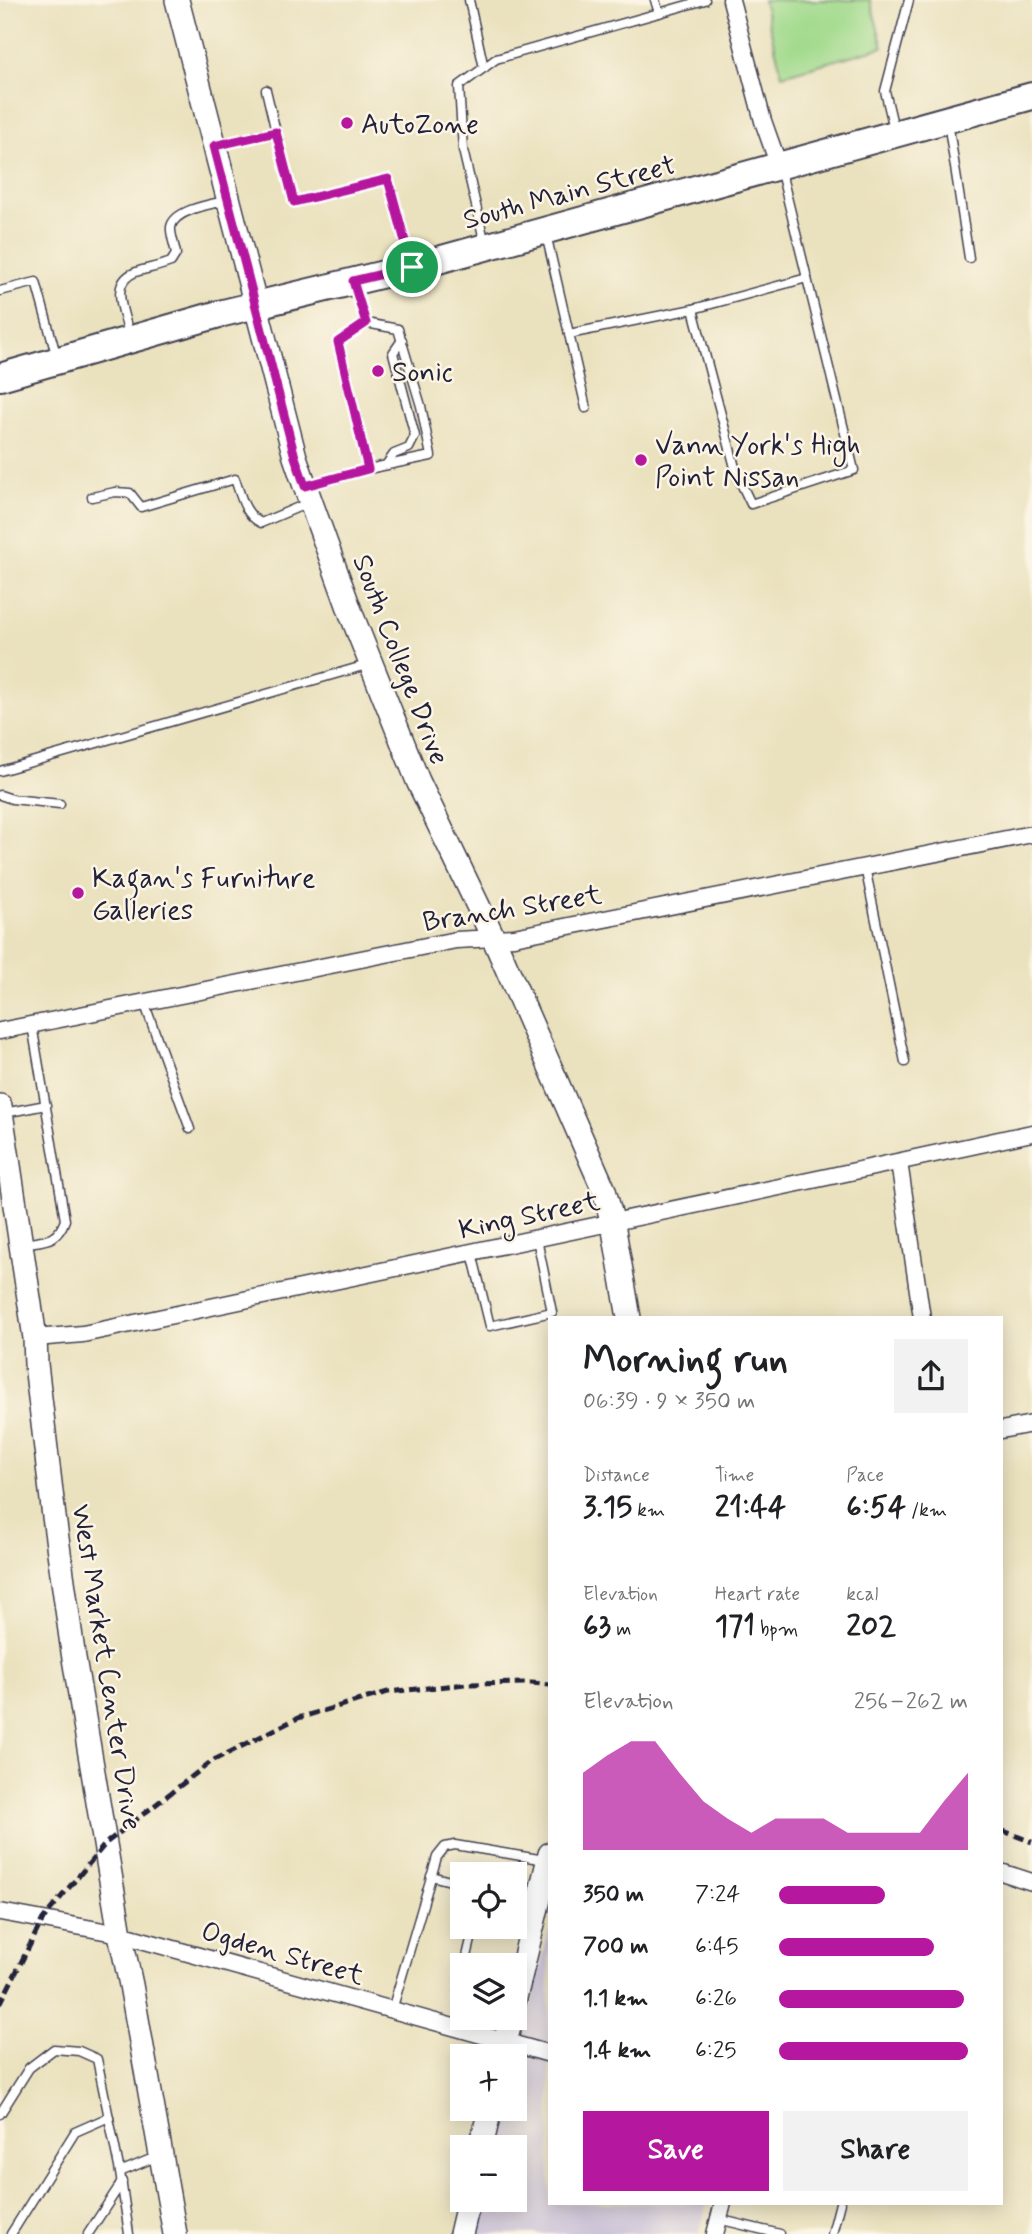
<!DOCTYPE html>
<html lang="en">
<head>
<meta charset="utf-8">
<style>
	:root { --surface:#fff; --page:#f2f2f2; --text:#202124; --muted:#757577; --accent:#b5179e }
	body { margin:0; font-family:Mynerve,sans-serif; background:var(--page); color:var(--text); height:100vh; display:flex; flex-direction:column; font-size:26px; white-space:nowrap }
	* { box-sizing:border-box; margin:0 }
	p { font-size:23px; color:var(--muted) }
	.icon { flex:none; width:38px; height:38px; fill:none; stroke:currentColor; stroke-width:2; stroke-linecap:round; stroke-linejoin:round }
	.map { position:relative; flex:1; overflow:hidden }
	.panel { position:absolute; left:548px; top:1316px; width:455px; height:889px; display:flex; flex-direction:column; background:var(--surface); border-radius:0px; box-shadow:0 4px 18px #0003 }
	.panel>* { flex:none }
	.fabs { position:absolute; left:450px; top:1862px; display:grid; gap:14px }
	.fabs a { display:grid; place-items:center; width:77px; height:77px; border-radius:0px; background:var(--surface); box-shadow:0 4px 18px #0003; font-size:35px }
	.pin { position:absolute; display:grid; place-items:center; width:60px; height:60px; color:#fff; margin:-30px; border:4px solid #fff; border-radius:50%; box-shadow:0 2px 7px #0007 }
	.round { display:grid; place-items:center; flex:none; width:74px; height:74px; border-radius:0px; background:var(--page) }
	.head { display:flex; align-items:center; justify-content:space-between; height:119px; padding:0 35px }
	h1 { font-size:38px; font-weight:700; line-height:52px }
	.metrics { display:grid; grid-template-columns:repeat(3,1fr); gap:10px; height:119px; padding:7px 35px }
	.metrics div { display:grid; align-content:center }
	.metrics b { font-size:30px; font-weight:700 }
	.metrics small { font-size:19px; font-weight:400 }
	.metrics p { font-size:19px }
	.chart { height:196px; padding:14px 35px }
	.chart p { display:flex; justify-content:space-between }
	.chart svg { width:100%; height:126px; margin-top:7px; fill:var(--accent); opacity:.7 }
	.action { display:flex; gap:14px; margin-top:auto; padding:14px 35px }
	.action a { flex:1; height:80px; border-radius:0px; background:var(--accent); color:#fff; font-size:28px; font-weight:700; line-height:80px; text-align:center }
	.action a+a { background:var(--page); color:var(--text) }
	ul { padding:0 35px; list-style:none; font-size:23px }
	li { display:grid; grid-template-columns:112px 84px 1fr; align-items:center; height:52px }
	li i { height:18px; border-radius:9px; background:var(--accent) }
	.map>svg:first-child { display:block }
</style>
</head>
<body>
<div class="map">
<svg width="1032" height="2234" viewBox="0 0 1032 2234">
	<rect width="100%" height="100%" fill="#fcf5e5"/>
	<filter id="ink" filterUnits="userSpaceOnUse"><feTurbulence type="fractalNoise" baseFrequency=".0143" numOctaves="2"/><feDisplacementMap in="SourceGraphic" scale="14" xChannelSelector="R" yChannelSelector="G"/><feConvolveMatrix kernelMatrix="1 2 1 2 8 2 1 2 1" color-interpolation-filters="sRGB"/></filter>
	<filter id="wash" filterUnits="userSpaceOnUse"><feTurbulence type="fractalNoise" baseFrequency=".00686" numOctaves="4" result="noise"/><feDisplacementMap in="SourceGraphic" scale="28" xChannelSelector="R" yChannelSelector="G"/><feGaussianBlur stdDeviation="1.57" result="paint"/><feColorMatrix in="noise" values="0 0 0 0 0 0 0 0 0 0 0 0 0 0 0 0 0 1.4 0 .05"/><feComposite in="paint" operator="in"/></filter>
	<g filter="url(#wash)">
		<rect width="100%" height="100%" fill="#eae1be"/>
		<path fill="#c8bfd8" d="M549 1929 550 2203H707L699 2234H474L483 2200H514V2147H496L506 2109H514L515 2076Z"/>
		<path fill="#a2da8d" stroke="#627e64" stroke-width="2" d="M763 0H870L883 47 782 75Z"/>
	</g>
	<g filter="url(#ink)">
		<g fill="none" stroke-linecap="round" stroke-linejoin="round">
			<defs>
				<g id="lane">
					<path d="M469 0 484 68"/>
					<path d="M655 0 659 13"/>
					<path d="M266 90 276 132"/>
					<path d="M948 122 969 258"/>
					<path d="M894 129 885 91 909 0"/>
					<path d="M217 145 276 132 294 202 388 179 412 265"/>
					<path d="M546 234 569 334 693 309 737 475 751 504 854 470 780 168"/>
					<path d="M485 244 463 150 459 86 496 59 705 0"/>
					<path d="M0 291 36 282 57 358"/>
					<path d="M693 309 807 278"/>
					<path d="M366 323 398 329 421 406 431 456 368 469"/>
					<path d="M569 334 586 408"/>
					<path d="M130 337C124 312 107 280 139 271 149 268 161 266 171 262L176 254C175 246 170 234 171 227 174 210 211 204 225 201"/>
					<path d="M386 465 394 454 409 448 415 436 393 353 402 340"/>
					<path d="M308 486 368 469 338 342 366 323 354 284"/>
					<path d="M92 497 115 492 130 493 141 507 235 479C241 496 244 514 261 523L308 503"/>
					<path d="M0 771 370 664"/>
					<path d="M0 795 12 799 60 804"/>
					<path d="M865 867 905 1062"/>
					<path d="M144 1002 190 1129"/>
					<path d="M4 1113 46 1105"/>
					<path d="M22 1244C44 1240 57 1243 65 1220L32 1025"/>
					<path d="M472 1253 490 1326 552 1312 537 1239"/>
					<path d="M431 1876 462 1884"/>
					<path d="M465 1965 474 1927"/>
					<path d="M459 1993 462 1980"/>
					<path d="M392 2010 437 1857 445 1847 455 1845 545 1860"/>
					<path d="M0 2114 29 2068 54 2049 79 2051 97 2059 120 2172 129 2234"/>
					<path d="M120 2172 158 2156"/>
					<path d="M718 2219 780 2234"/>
					<path d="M11 2234 75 2132 109 2117"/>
					<path d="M88 2234 122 2182"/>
					<path d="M832 2234 840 2203"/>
				</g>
				<g id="street">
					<path d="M731 0 763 121 779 166"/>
					<path d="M0 1031 456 940 514 937 1032 834"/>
					<path d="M899 1162 922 1318"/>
					<path d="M35 1338 83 1334C400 1268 716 1201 1032 1133"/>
					<path d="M1001 1430 1032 1424"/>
					<path d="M1001 1872 1032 1882"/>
					<path d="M0 1912 120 1934 550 2054"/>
					<path d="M715 2234 723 2203"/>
				</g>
				<g id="secondary">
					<path d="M177 0 295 457 305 486 352 616 418 781 494 939 604 1190 613 1224 629 1318"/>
					<path d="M0 1106 35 1338 36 1364 54 1517 73 1652 120 1934 131 1985 175 2234"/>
					<path d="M514 2002 550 1854"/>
					<path d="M502 2056 511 2018"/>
					<path d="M481 2147 490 2109"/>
					<path d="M461 2234 469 2200"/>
				</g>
				<path id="primary" d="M0 377 219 314 413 267 1032 96"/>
			</defs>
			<use href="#lane" stroke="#403f4f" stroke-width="11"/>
			<use href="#street" stroke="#403f4f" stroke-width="19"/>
			<use href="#secondary" stroke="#403f4f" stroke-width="26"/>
			<use href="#primary" stroke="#403f4f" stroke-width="30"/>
			<use href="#lane" stroke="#fff" stroke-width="8"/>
			<use href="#street" stroke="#fff" stroke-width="16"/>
			<use href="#secondary" stroke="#fff" stroke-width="23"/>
			<use href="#primary" stroke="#fff" stroke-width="26"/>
			<g stroke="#22223b" stroke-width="5" stroke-dasharray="10 5" stroke-linecap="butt">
				<path d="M1001 1830 1032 1842"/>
				<path d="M0 2004 43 1919 106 1843 212 1761 298 1718 388 1692 466 1684 532 1683 550 1685"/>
			</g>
		</g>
	</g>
	<g fill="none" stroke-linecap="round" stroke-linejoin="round" filter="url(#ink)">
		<defs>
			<path id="route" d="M276 132 294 202 388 179 412 267 353 281 366 323 338 342 368 469 305 486 295 457 214 146Z"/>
		</defs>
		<use href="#route" stroke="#fff" stroke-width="14"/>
		<use href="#route" stroke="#b5179e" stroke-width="9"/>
	</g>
	<g fill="#b5179e" stroke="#fcf5e5" stroke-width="2.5">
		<circle cx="347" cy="123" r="7"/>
		<circle cx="378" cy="371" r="7"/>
		<circle cx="641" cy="460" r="7"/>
		<circle cx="78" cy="893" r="7"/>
	</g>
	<g text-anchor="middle" stroke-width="5" stroke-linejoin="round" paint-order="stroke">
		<g font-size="28" fill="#22223b" stroke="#fcf5e5" text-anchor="start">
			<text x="361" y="133">AutoZone</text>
			<text x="392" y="381">Sonic</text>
			<text x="655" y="454">Vann York's High<tspan x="655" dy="32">Point Nissan</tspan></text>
			<text x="92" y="887">Kagan's Furniture<tspan x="92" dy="32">Galleries</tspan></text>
		</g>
		<g font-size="28" fill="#22223b" stroke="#fcf5e5">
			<text transform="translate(569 191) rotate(-15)" y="10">South Main Street</text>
			<text transform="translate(402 659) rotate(69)" y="10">South College Drive</text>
			<text transform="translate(512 907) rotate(-9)" y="10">Branch Street</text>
			<text transform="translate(529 1214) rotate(-12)" y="10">King Street</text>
			<text transform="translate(108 1667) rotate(81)" y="10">West Market Center Drive</text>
			<text transform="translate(283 1952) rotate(16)" y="10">Ogden Street</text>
		</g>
	</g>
</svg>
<div class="fabs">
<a><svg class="icon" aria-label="locate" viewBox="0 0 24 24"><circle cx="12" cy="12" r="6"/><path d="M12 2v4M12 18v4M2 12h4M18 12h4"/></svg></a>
<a><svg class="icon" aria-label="layers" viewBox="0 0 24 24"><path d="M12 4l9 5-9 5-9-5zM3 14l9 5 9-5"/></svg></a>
<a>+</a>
<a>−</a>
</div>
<div class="pin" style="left:412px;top:267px;background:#1e9e55"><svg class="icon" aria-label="arrive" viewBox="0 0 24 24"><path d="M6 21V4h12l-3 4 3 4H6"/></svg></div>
<section class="panel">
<div class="head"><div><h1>Morning run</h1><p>06:39 · 9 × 350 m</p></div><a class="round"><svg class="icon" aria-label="share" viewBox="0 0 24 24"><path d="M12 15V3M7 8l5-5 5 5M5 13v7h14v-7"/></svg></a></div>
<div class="metrics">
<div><p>Distance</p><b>3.15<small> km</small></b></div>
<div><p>Time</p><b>21:44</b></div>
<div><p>Pace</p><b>6:54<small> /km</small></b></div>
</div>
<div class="metrics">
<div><p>Elevation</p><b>63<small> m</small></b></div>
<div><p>Heart rate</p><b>171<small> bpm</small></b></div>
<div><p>kcal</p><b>202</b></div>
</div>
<div class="chart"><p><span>Elevation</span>256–262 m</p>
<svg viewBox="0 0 160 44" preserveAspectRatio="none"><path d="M0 44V17L10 11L20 6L30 6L40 17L50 27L60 33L70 38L80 33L90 33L100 33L110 38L120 38L130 38L140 38L150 27L160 17V44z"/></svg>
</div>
<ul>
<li><b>350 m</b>7:24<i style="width:56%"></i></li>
<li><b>700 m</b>6:45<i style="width:82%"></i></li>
<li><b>1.1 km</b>6:26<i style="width:98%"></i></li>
<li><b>1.4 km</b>6:25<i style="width:100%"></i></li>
</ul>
<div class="action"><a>Save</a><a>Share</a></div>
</section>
</div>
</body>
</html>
